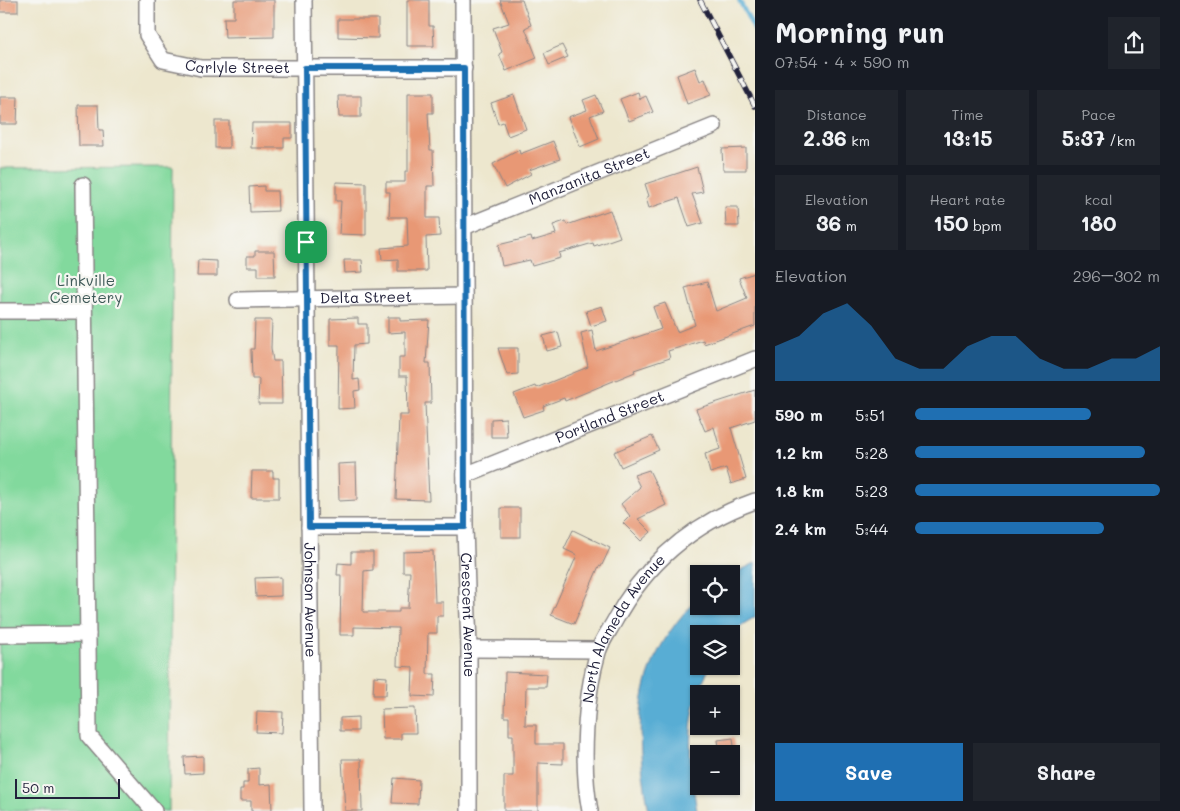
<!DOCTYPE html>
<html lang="en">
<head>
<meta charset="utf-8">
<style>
	:root { --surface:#171b24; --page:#20242c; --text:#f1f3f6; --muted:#9ea1a6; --accent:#1f6fb2 }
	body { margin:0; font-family:Mali,sans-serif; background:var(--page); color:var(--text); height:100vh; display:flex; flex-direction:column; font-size:19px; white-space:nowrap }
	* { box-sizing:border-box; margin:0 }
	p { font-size:16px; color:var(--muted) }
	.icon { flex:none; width:28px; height:28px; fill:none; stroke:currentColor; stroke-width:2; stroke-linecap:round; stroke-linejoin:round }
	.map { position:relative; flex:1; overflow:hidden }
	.panel { display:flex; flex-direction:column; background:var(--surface); width:425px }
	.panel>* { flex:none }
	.fabs { position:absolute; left:690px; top:565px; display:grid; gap:10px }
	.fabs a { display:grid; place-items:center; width:50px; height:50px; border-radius:0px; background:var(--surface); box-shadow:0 1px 4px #0004; font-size:25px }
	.scale { position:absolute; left:15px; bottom:12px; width:105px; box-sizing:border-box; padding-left:5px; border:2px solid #22223b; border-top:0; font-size:14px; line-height:18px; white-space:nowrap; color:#22223b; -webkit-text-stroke:4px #f6f6f2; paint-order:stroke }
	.pin { position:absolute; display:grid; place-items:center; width:42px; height:42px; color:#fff; margin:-21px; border-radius:10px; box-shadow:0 2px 8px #0006 }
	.round { display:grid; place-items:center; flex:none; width:52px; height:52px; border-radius:0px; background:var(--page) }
	.overview { display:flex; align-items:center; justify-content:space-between; height:85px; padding:0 20px }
	h1 { font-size:28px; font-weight:700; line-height:38px }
	.figures { display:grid; grid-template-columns:repeat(3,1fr); gap:8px; height:85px; padding:5px 20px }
	.figures div { display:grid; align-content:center; border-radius:0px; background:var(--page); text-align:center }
	.figures b { font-size:21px; font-weight:700 }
	.figures small { font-size:14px; font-weight:400 }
	.figures p { font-size:14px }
	.chart { height:140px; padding:10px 20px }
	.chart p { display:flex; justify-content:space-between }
	.chart svg { width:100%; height:90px; margin-top:5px; fill:var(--accent); opacity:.7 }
	.action { display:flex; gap:10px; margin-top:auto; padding:10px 20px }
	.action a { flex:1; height:58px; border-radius:0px; background:var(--accent); color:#fff; font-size:20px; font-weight:700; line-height:58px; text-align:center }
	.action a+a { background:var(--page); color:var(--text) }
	ul { padding:0 20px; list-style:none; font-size:16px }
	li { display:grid; grid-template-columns:80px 60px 1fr; align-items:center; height:38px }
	li i { height:12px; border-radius:6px; background:var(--accent) }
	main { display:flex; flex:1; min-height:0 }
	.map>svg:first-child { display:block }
</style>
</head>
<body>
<main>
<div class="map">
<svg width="755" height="811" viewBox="0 0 755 811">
	<rect width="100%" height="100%" fill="#f6f6f2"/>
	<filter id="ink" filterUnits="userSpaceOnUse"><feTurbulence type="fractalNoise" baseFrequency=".02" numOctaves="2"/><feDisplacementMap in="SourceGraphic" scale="10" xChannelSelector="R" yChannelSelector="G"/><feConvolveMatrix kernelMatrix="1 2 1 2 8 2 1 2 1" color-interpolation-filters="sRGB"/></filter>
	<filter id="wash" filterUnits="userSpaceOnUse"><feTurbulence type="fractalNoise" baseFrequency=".0096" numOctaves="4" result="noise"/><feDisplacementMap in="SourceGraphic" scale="20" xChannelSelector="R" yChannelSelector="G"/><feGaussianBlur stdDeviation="1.12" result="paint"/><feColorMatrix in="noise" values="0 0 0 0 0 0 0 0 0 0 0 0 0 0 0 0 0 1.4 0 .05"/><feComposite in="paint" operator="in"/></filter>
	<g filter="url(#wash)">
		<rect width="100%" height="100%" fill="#ede7ce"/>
		<path fill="#82d99d" stroke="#527e6c" d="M173 167 169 811H0V168Z"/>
		<path fill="#58add4" stroke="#3d6888" d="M755 563V617L745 623 731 637V634H699V666H711C683 709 689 764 697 811H649C633 724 633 663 699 597V606H731V575Z"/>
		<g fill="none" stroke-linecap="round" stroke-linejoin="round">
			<path stroke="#58add4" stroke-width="4.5" d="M739 0 755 31"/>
		</g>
		<g id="blocks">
			<g fill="#e89875">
				<rect x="0" y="0" width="18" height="12"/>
				<path d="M234 0H274V37L225 38 224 18H234Z"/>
				<path d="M407 0H429V26H433L434 46H407Z"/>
				<path d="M500 0H522L531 25 525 28 537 58 506 71 499 54 502 52 493 28 509 23Z"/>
				<path d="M338 19H378V38L338 37Z"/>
				<path d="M562 45 568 57 549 65 544 53Z"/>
				<path d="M695 68 700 81 705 79 711 95 687 104 677 75Z"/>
				<path d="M638 92 640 99 646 96 653 112 629 121 620 99Z"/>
				<path d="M408 93H433V113H428L430 150H433L434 186H427V218H439L440 236 426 237 427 271H398V259L382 260 381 248 408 246 407 217H389L390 192H386V182H405V171H408Z"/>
				<path d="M514 95 526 129 508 136 503 122 498 124 491 103Z"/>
				<path d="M596 95 603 111 590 116 599 139 580 147 568 117 587 110 583 100Z"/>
				<path d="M338 96H361V117H339Z"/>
				<path d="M0 97H18L17 124H0Z"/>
				<path d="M78 105H98L99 130H103L104 146H79Z"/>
				<rect x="215" y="121" width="14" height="27"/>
				<path d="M252 123H292V138H284V148H251Z"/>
				<path d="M553 141 560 159 529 170 531 174 505 188 493 164 519 150 520 154Z"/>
				<path d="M746 148V170H723L722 149Z"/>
				<path d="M697 167 703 192 692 194 703 223 689 227 679 198 649 208 646 198 649 196 645 184Z"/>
				<path d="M336 182 366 183V235L339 234 341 201H336Z"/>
				<path d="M264 186V191H277L278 211 250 212 249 187Z"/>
				<path d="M725 207H738L739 226H726Z"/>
				<path d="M610 210 620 237 594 246 593 243 559 253 560 258 532 266 530 260 502 266 498 245 531 237 532 241 556 234 553 225 565 221 567 225Z"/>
				<path d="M255 251H274L275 276H258V267H247V256H255Z"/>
				<path d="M198 260 217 261V276H197Z"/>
				<path d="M344 260H362L363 272 345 273Z"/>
				<path d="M755 273V326L704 344 703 340 668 351 670 358 634 370 635 372 565 401 564 398 543 406 544 410 523 417 514 394 535 386 536 388 588 367 581 333 592 330 596 351 661 329 653 307 665 303 677 332 695 325 685 288 707 282 716 311 747 298 739 278Z"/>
				<path d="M602 306 607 321 591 326 586 311Z"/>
				<path d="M388 317H400V321L429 320 426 363H430L431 403H425L429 500 396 499 399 415H408L407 376H399V357H405V332L388 333Z"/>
				<path d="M358 318V324H367V344L354 345 353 380 359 379 360 390 354 391 355 408 338 409 339 345H330V319Z"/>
				<path d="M255 320H272L271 348 273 361H281L282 404H258L259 379H252L251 349H254Z"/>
				<path d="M558 332 562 347 547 351 543 336Z"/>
				<path d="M498 348H518V374L507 375Z"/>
				<path d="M755 390V420L731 428 746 479 731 484 726 468 710 473 705 454 720 449 714 427 705 431 696 409Z"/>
				<path d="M506 418 507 437H491V419Z"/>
				<path d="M652 436 659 450 621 467 614 452Z"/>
				<path d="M356 463 357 500 339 501 338 464Z"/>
				<path d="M649 470 666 505 638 519 651 532 641 541 623 523 630 516 621 504 640 487 634 475Z"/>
				<path d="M252 471H273V478H279V498H251Z"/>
				<rect x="501" y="508" width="19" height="29"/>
				<path d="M573 530 610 548 601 567 599 566 574 624 551 615 577 555 564 549Z"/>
				<path d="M433 551 435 602H443V616H437V633H428L427 674H435L434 697 412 696 413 667 397 666 398 628 354 627V635H340L341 575H337L338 563 351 564V552H373V570L364 571 363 612H399V608H408L410 572H403V552Z"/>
				<path d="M281 577V596L256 597 255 578Z"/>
				<path d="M505 672 547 674 546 687H526L525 725H536V744H563V764L538 763V811H504V776H513V735H509V717H504Z"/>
				<path d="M374 676 387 677 386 695H373Z"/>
				<path d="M415 708 416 733H401V739H383L382 709Z"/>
				<path d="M257 711 283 712 282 733 256 732Z"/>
				<path d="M358 717V731H340V718Z"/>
				<path d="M733 738 735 754H720L718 740Z"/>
				<path d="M203 756V773L185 774 184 757Z"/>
				<path d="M342 759H361L362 811H345Z"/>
				<path d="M259 768V785L271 784 272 811H251V801H240V789H243V783H248V769Z"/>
				<path d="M394 778 419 780 418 804 392 803Z"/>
			</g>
		</g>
	</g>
	<g filter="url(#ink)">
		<use href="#blocks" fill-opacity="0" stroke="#888484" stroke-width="1"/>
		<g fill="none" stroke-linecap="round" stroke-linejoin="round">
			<defs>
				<g id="minor">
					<path id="s1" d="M147 0V35L163 60 201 68H464"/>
					<path id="s2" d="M304 0 312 811"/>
					<path id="s3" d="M463 0 465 527 469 649V811"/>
					<path d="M83 185 89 736 154 811"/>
					<path id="s4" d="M464 227 714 126"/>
					<path id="s5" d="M238 300 464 296"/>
					<path d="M0 311H84"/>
					<path id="s6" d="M465 475 755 359"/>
					<path d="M309 527H465"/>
					<path d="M0 635 88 634"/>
					<path d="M469 649 598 650"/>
					<path id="s7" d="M590 811C581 765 585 696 598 652 601 642 609 631 614 622 645 564 693 523 755 501"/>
				</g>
			</defs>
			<use href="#minor" stroke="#888484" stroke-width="18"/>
			<use href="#minor" stroke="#fff" stroke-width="15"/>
			<defs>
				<path id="rail" d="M700 0 755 106"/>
			</defs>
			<use href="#rail" stroke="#22223b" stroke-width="5.5"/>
			<use href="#rail" stroke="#f6f6f2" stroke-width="4" stroke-dasharray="11" stroke-linecap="butt"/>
		</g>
	</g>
	<g fill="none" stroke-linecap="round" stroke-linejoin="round" filter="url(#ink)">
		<defs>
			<path id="route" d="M305 68H464L465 527H309Z"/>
		</defs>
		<use href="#route" stroke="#fff" stroke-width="10"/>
		<use href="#route" stroke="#1f6fb2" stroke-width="6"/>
	</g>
	<g text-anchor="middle" stroke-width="4.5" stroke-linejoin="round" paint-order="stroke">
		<g font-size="15" fill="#22223b" stroke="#f6f6f2">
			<text dy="5" stroke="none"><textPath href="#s1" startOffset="140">Carlyle Street</textPath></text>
			<text dy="5" stroke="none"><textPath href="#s4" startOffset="135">Manzanita Street</textPath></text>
			<text dy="5" stroke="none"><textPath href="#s5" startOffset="128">Delta Street</textPath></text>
			<text dy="5" stroke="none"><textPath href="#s6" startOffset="156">Portland Street</textPath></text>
			<text dy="5" stroke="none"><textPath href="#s2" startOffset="600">Johnson Avenue</textPath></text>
			<text dy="5" stroke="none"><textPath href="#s3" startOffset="615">Crescent Avenue</textPath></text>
			<text dy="5" stroke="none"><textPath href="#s7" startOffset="192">North Alameda Avenue</textPath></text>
		</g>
		<g font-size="15" fill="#3f5958" stroke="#f6f6f2">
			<text x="86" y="286">Linkville<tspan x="86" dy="17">Cemetery</tspan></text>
		</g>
	</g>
</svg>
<div class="fabs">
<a><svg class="icon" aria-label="locate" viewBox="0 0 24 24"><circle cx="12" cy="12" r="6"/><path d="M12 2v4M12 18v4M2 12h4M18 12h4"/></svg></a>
<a><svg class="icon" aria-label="layers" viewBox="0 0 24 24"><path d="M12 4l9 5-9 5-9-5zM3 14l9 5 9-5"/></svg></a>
<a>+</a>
<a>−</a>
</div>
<div class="scale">50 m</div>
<div class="pin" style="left:306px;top:242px;background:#1e9e55"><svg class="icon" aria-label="arrive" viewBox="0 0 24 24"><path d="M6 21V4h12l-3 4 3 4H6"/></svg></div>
</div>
<section class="panel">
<div class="overview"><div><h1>Morning run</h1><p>07:54 · 4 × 590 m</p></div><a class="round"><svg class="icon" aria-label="share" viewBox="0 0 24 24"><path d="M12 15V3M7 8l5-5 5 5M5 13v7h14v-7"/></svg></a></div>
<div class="figures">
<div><p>Distance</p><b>2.36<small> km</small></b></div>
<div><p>Time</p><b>13:15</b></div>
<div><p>Pace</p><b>5:37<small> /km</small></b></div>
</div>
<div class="figures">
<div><p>Elevation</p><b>36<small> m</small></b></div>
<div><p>Heart rate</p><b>150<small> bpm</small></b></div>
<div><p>kcal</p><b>180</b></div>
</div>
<div class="chart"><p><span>Elevation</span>296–302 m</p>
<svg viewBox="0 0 160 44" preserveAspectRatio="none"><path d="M0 44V27L10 22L20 11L30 6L40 17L50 33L60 38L70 38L80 27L90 22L100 22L110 33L120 38L130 38L140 33L150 33L160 27V44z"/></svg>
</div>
<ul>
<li><b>590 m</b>5:51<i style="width:72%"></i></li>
<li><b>1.2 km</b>5:28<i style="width:94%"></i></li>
<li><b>1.8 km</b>5:23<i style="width:100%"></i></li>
<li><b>2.4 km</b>5:44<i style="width:77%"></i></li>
</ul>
<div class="action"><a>Save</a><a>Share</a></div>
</section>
</main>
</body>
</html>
